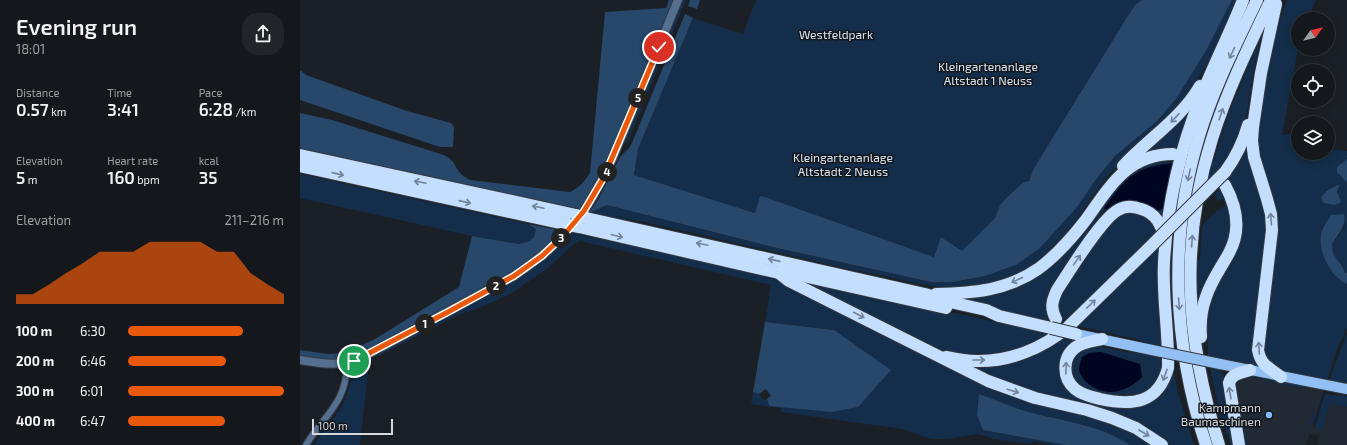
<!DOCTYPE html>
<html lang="en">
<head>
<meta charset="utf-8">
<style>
	:root { --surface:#14181c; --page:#212529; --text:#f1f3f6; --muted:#9da0a3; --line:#33373b; --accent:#ea580c }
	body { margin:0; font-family:"Exo 2",sans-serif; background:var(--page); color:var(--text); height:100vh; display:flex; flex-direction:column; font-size:15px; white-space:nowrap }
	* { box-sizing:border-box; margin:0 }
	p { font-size:13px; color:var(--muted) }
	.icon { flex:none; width:22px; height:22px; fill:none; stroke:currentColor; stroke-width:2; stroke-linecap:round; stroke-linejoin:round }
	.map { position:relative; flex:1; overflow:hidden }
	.drawer { display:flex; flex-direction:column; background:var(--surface); width:300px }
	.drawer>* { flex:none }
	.needle { width:26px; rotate:56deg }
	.tools { position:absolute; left:991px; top:12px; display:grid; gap:8px }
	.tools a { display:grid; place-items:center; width:44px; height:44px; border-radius:50%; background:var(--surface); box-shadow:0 2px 10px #0003,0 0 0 1px var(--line); font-size:20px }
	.scale { position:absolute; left:12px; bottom:10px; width:81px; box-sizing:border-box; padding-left:4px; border:2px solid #d5d8dc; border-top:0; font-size:11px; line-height:14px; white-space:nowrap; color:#d5d8dc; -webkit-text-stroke:3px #12171d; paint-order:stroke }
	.pin { position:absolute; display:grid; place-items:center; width:34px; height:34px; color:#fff; margin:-17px; border:2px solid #fff; border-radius:50%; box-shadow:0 1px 4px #0007 }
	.km { position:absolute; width:20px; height:20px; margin:-10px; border-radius:50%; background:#222; color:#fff; font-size:11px; line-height:20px; text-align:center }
	.round { display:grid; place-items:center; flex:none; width:42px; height:42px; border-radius:16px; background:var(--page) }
	.overview { display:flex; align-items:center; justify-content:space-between; height:68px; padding:0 16px }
	h1 { font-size:22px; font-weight:600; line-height:30px }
	.figures { display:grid; grid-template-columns:repeat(3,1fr); gap:6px; height:68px; padding:4px 16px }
	.figures div { display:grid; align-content:center }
	.figures b { font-size:17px; font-weight:600 }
	.figures small { font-size:11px; font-weight:400 }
	.figures p { font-size:11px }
	.chart { height:112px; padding:8px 16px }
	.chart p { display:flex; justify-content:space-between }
	.chart svg { width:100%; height:72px; margin-top:4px; fill:var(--accent); opacity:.7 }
	ul { padding:0 16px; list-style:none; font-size:13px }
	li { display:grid; grid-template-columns:64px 48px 1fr; align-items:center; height:30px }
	li i { height:10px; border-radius:5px; background:var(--accent) }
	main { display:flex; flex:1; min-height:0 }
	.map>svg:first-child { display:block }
</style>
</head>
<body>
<main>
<section class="drawer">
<div class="overview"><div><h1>Evening run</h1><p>18:01</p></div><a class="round"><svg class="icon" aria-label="share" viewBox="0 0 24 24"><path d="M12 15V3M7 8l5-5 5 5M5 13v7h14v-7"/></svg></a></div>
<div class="figures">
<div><p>Distance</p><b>0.57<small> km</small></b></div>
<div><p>Time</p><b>3:41</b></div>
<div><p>Pace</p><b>6:28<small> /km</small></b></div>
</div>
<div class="figures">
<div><p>Elevation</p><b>5<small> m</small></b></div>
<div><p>Heart rate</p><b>160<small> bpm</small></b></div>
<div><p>kcal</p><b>35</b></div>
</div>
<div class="chart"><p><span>Elevation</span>211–216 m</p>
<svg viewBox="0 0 160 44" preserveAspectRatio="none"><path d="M0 44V38L10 38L20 32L30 25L40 19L50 12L60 12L70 12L80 6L90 6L100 6L110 6L120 12L130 12L140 25L150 32L160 38V44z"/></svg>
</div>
<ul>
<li><b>100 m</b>6:30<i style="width:74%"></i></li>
<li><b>200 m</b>6:46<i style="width:63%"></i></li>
<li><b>300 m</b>6:01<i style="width:100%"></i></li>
<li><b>400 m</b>6:47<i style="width:62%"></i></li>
</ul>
</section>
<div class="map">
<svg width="1047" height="445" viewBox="0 0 1047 445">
	<rect width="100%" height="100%" fill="#1b2026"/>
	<path fill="#212a34" d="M944 378H952L1004 389 1005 386 1024 389 1012 427 1022 428 1030 403 1047 407V445H1017L1020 435 1013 434 1009 435 1006 445H948L936 388 937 384 939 380Z"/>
	<g fill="#132d4a" fill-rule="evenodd">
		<path d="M380 0H386L327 144 323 141Z"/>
		<path d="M456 0H842L835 5 829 14 734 168 729 181 713 191 706 198 700 205 695 218 662 252 634 257 465 197 460 196 455 213 334 175 338 149 393 18 443 34Z"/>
		<path d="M932 0H939C921 36 906 73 880 104 861 128 835 145 815 168 780 208 765 250 715 275 698 283 676 289 657 289 636 288 614 283 594 278 557 271 521 263 484 254 438 244 391 232 344 222 326 218 307 217 289 213L307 205 477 248 631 282H653L685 276 716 265 815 156 857 121 876 99 906 51Z"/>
		<path d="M963 0H964C948 36 929 73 915 110 874 225 875 329 913 445H911L896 392 885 332 883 261 890 197 904 137 914 109 928 76Z"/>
		<path d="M987 0H1016L1008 19H998V49L982 135 998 133V153H1028V149L1047 151V159L1042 162 1039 175 1047 183V273H1045C1041 260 1032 259 1032 244L1045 227 1044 214 1031 215C1028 221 1021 231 1021 238 1021 255 1031 277 1047 284V328L1037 349 1027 381 976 370 969 365 962 347 976 239 958 147V129L967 67 972 43ZM1039 184C1038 192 1037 198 1034 205L1023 203 1021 198C1024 192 1032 186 1039 184Z"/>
		<path d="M962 34 953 72 947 113 942 135 921 168 907 182 928 115Z"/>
		<path d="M899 92 866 223 858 215 808 211 805 209 768 264 755 288 758 326 702 310 643 297C670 298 693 296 718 286L831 171 856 160 857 163 875 161 876 148C861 147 849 151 836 158Z"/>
		<path d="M950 137 968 212 963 368 908 356 907 323 910 306 941 210 935 192 927 178C938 166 944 153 950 137Z"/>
		<path d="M0 174 228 224 236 229 234 237 230 241 219 244 172 236 0 198Z"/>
		<path d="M919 188C939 218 929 240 915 270 909 283 903 296 897 309V261L900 259 902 227C907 219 917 209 926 206L923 199 918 201 915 195Z"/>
		<path d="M829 211 846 215 859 229 843 244 845 246 767 322 757 313V299L762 289 813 218Z"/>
		<path d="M272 233 453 273 490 285 537 312 678 383 822 427 854 445H830L808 434 784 425 724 411 679 394 683 430 765 445H751L733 441 732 444 699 440 678 434 648 439H631L602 429 481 412V408L451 404 453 392 459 394 464 400 467 399 469 406 483 407 534 330 465 322 471 285 280 241 274 244 248 268 212 293 177 309 158 315 79 356 77 355 215 281 244 260Z"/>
		<path d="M862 244 864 348 851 345 836 339 777 326Z"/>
		<path d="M505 280 700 323 753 334 713 353 672 357 647 353 624 344 505 285Z"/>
		<path d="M1047 333V384L1029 381Z"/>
		<path d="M765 336 782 340 767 352 771 390 840 402 873 367 877 389 894 445H867L658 364C670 365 682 366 693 366 719 365 746 353 765 336Z"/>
		<path d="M794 345 826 352 852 354 853 356 865 360 864 369 849 392 828 398 825 394 813 396 788 392 772 379C768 353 770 355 794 345Z"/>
		<path d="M71 358 75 359 69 363 60 445H13L32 421 43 405 50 385 52 374 51 368 53 366Z"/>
		<path d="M910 367 917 369 923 373 937 445H931L921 418Z"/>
		<path d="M48 375H50C47 389 43 401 35 413 28 424 18 434 10 445H9C16 434 26 424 34 413 42 401 45 388 48 375Z"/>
		<path d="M943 377H952L973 381 981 380 1005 386 1004 389 952 378C944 378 937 379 936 388L948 445H943L933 383Z"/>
		<path d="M1021 394 1022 395 1012 427 1010 423 1018 406Z"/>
		<path d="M1025 394C1033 396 1039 394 1047 396V407L1030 403 1022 429 1015 428Z"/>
	</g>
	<g fill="#27476b">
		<path d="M369 0H375L302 176 281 210 0 149V113L32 120 144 155C156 161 154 167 162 175 164 177 167 178 170 180L270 192C279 188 285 181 290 173L305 12 366 8Z"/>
		<path d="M390 0H400L397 9 388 6Z"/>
		<path d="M842 0H932L906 51 876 99 857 121 815 156 797 178 777 207 740 248 716 265 685 276 653 282H631L477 248 307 205 289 213 299 198 320 157 329 148 332 143 385 14 393 18 338 149 334 175 455 213 460 196 465 197 634 257 641 237 662 251 695 218 700 205 706 198 724 182 729 181 734 168 829 14 835 5Z"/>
		<path d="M0 70 6 75 107 111 151 123 154 127 153 147H140L0 100Z"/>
		<path d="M1047 159V183L1037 172V167Z"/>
		<path d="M1040 184 1037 192 1041 201 1040 203 1034 205 1023 203 1021 198C1024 191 1033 187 1040 184Z"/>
		<path d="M1044 214C1047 226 1038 234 1032 244 1032 259 1041 260 1045 273H1047V284C1031 277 1018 253 1021 234 1022 228 1028 221 1031 215Z"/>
		<path d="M228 224 263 231 256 240 211 275 64 354 35 362 0 358V350L29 354 42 353 53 349 75 339 159 287 172 236 219 244 230 241 234 237 236 229Z"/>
		<path d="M465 322 534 330 591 370 558 407 532 412 469 406 467 399 471 396 466 389 459 394 453 392Z"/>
		<path d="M679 394C694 399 709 406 725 411 760 421 799 424 830 445H765L683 430 677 415Z"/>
	</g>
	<g fill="#000522">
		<path d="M874 163 865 205 863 209 854 211H809L804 208C827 176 835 167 874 163Z"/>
		<path d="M801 352 840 364 842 377C834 385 824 391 812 392 799 393 781 383 779 369 779 365 781 360 782 357L789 353Z"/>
	</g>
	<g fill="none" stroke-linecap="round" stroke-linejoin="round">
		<path stroke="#373c41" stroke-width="12" stroke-dasharray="12 6" stroke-linecap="butt" d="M883 156C901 160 914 170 925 185"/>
		<defs>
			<path id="minor" d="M6 445C24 415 47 403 47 363"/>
			<path id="tertiary" d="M0 360C24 364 40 367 63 357L214 276 227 267 252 247 284 211 294 195 312 160 378 0"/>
			<g id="primary">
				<path d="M776 334 852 350"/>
				<path d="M920 364 1047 389"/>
			</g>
			<g id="motorway">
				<path d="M976 4 961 73 953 127 952 141 954 157 967 199 971 214 972 230 958 350C961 366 969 367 981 377"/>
				<path d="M0 155 276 215"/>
				<path d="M0 166 269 225"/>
				<path d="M823 166C848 139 881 119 900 86"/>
				<path d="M925 172C936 157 943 143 948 125"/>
				<path d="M286 218 625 294 650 302 686 310 699 316 751 328"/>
				<path d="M279 227 479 273H490L646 308"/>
				<path d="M479 273 489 281 688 381 735 398 787 410 812 418 836 428 862 445"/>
				<path d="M636 294C673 293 706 291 738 269 756 256 771 239 785 221 809 188 827 154 873 154"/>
				<path d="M756 319C750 308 752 301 757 290 769 272 801 219 818 210 825 206 833 206 841 209 856 213 861 225 865 238"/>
				<path d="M901 337C900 323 901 310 906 297 911 281 921 268 929 253 941 231 937 207 925 185"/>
				<path d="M802 339C794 341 783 342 776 347 762 357 762 378 775 389 782 395 792 397 800 399 832 406 858 404 868 368 869 332 862 297 864 262 867 206 880 149 901 97 914 64 930 33 943 0"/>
				<path d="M646 357C656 359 666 361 676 361 710 362 743 348 768 327L849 248"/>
				<path d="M906 445C873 345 868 237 899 136 913 89 936 44 957 0"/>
				<path d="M919 445C886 341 879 244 912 139 927 91 949 46 971 0"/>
				<path d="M939 445 929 383C932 373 941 373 950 370"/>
			</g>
		</defs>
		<use href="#minor" stroke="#353a3f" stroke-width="8"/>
		<use href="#tertiary" stroke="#353a3f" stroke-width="10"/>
		<use href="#primary" stroke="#353a3f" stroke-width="12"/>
		<use href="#motorway" stroke="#353a3f" stroke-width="14"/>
		<use href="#minor" stroke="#546f8f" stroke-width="6"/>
		<use href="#tertiary" stroke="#546f8f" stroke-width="8"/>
		<use href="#primary" stroke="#92c0f5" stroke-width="10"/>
		<use href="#motorway" stroke="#c3defe" stroke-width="12"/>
		<defs>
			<path id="primary-bridge" d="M852 350 920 364"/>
			<g id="motorway-bridge">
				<path d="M276 215 286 218"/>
				<path d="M269 225 279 227"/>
				<path d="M849 248 925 172"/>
				<path d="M751 328 776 334"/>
			</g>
		</defs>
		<use href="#primary-bridge" stroke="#353a3f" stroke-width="12" stroke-linecap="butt"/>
		<use href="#motorway-bridge" stroke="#353a3f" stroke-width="14" stroke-linecap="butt"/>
		<use href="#primary-bridge" stroke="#92c0f5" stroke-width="10"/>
		<use href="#motorway-bridge" stroke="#c3defe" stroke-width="12"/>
	</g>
	<defs><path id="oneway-shaft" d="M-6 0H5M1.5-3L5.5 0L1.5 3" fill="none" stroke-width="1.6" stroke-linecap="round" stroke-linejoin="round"/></defs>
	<g stroke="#738499">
		<use href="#oneway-shaft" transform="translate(932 53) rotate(115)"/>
		<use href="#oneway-shaft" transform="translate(921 114) rotate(-71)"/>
		<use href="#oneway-shaft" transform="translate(875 118) rotate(133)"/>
		<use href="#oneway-shaft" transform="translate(38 174) rotate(13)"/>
		<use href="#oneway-shaft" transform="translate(889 175) rotate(102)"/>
		<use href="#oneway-shaft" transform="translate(120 182) rotate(-168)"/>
		<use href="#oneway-shaft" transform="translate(165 202) rotate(13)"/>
		<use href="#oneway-shaft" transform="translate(238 207) rotate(-168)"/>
		<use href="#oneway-shaft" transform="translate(971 219) rotate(-95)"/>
		<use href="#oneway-shaft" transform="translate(317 236) rotate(14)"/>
		<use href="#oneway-shaft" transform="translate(892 241) rotate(-86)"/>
		<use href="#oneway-shaft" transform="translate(402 244) rotate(-168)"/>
		<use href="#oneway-shaft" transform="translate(474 260) rotate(-167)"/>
		<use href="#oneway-shaft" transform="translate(777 260) rotate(-55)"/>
		<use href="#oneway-shaft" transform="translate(717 280) rotate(155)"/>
		<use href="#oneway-shaft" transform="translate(791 304) rotate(-44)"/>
		<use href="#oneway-shaft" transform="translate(879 304) rotate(86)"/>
		<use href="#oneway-shaft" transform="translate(559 315) rotate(27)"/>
		<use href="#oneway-shaft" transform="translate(959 348) rotate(-93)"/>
		<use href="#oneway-shaft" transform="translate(679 360)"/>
		<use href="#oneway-shaft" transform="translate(766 368) rotate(-88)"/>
		<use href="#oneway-shaft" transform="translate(865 375) rotate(110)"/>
		<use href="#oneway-shaft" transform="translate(713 391) rotate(18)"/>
		<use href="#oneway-shaft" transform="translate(930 393) rotate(-99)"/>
		<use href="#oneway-shaft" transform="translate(844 433) rotate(30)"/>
	</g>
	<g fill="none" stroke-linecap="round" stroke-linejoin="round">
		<defs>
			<path id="route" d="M54 361 148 312 214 276 242 256 263 236 284 211 304 177 359 47"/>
		</defs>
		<use href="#route" stroke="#fff" stroke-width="8"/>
		<use href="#route" stroke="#ea580c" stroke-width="5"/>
	</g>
	<circle fill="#85bbfb" stroke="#12171d" stroke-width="1.5" cx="969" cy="415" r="4"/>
	<g text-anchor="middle" stroke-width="3" stroke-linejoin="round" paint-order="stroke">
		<g font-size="12" fill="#dbe5f2" stroke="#12171d">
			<text x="536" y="39">Westfeldpark</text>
			<text x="688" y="71">Kleingartenanlage<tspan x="688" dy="14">Altstadt 1 Neuss</tspan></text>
			<text x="543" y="162">Kleingartenanlage<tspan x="543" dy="14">Altstadt 2 Neuss</tspan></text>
		</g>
		<g font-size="12" fill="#d5d8dc" stroke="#12171d" text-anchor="end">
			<text x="961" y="412">Kampmann<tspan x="961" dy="14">Baumaschinen</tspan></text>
		</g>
	</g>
</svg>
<div class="tools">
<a><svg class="needle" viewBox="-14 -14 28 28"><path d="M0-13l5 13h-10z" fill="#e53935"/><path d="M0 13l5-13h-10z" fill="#9da0a3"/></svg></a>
<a><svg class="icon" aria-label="locate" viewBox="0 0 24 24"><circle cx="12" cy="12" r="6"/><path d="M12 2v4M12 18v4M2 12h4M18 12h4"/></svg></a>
<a><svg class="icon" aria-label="layers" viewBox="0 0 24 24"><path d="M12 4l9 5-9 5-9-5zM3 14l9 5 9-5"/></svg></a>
</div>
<div class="scale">100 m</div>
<div class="pin" style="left:54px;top:361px;background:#1e9e55"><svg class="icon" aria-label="arrive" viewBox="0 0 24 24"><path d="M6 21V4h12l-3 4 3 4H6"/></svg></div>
<div class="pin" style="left:359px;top:47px;background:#d93025"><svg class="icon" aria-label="check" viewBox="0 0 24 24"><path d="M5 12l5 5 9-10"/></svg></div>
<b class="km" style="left:125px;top:324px">1</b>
<b class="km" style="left:196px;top:286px">2</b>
<b class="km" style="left:261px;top:238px">3</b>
<b class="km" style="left:307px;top:172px">4</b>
<b class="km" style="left:338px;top:98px">5</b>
</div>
</main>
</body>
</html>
